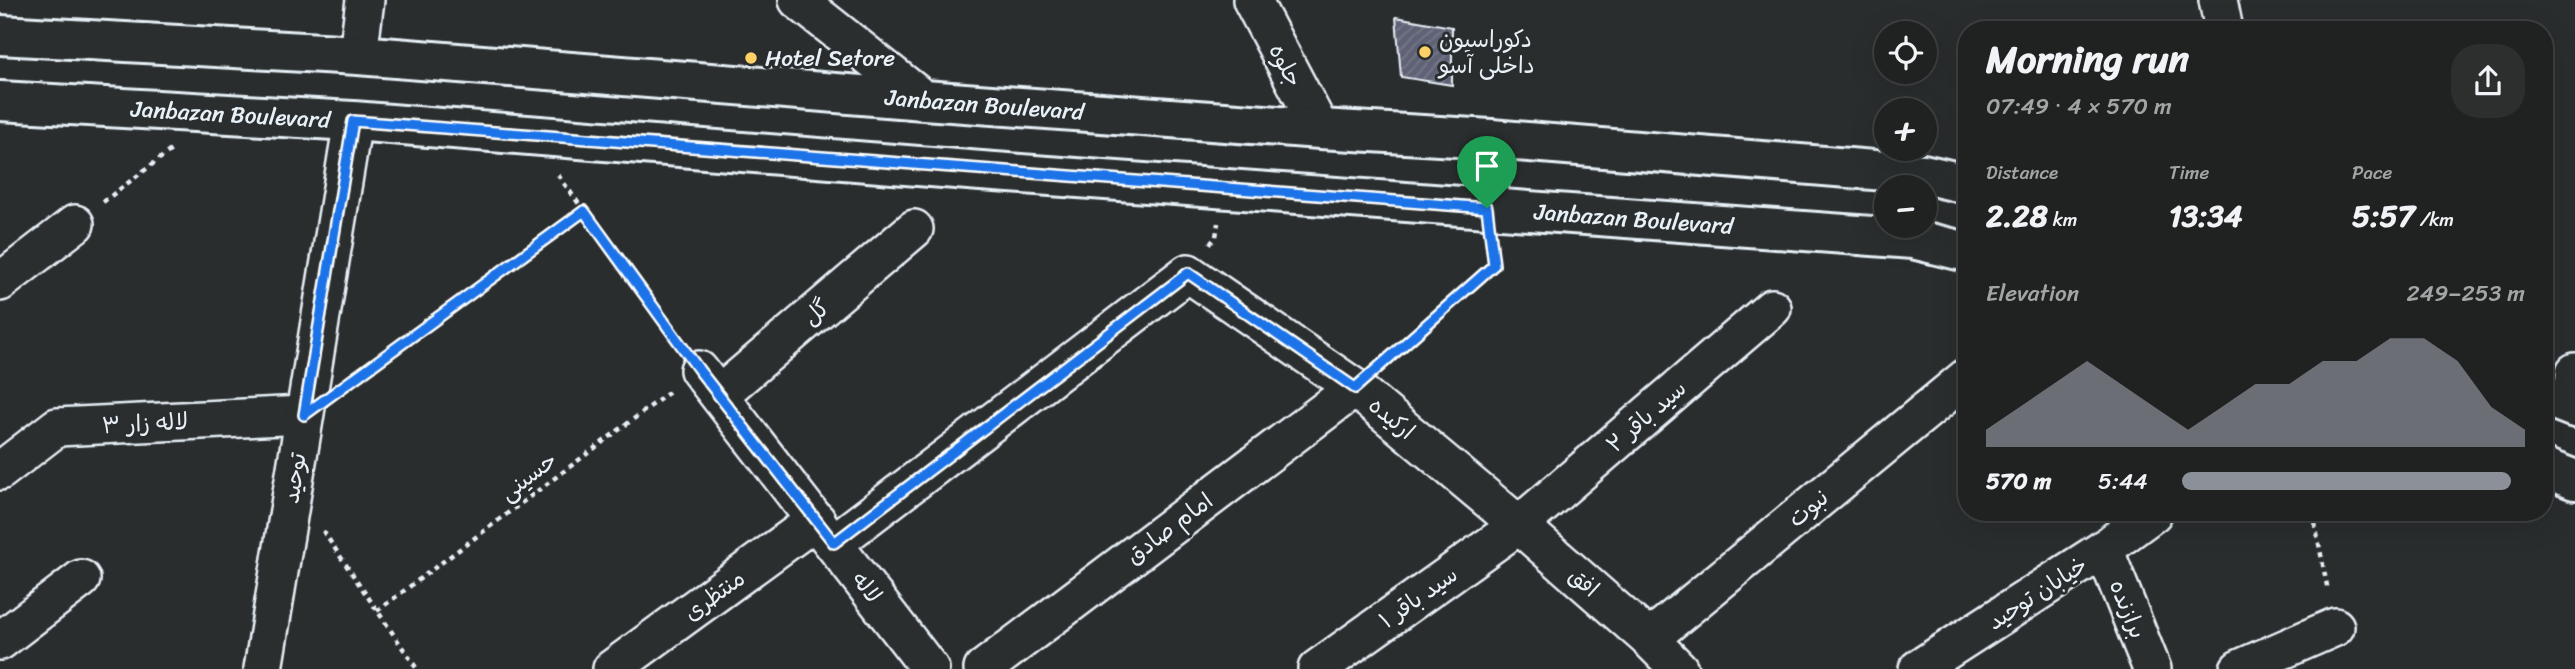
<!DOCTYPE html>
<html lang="en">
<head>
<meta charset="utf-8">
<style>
	:root { --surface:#202222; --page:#2d2f2f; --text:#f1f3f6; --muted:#a2a4a5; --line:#3d3f40; --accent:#8c9099 }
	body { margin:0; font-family:Sriracha,"Playpen Sans Arabic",sans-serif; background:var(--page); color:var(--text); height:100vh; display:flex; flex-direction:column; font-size:26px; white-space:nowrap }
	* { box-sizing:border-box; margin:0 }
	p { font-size:23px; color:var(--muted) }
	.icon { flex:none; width:38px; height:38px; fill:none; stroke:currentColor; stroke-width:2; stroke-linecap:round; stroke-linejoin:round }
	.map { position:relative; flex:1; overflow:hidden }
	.drawer { position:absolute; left:1958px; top:21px; width:595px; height:500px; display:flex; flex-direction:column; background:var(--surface); border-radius:28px; box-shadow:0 7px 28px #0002,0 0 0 2px var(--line) }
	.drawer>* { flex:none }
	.fabs { position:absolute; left:1874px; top:21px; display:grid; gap:14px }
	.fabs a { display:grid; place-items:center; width:63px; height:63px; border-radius:50%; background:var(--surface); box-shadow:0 7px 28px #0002,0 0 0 2px var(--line); font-size:35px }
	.pin { position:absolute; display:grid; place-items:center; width:60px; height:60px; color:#fff; margin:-72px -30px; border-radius:50% 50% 50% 0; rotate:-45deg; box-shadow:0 0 7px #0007 }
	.pin .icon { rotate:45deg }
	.round { display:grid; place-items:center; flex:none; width:74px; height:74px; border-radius:28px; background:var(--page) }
	.summary { display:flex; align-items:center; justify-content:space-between; height:119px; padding:0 28px }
	h1 { font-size:38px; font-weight:800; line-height:52px }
	.metrics { display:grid; grid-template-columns:repeat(3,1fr); gap:10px; height:119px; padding:7px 28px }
	.metrics div { display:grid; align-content:center }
	.metrics b { font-size:30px; font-weight:800 }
	.metrics small { font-size:19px; font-weight:400 }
	.metrics p { font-size:19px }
	.chart { height:196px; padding:14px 28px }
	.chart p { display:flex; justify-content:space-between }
	.chart svg { width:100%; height:126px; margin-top:7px; fill:var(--accent); opacity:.7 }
	ul { padding:0 28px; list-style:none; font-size:23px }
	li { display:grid; grid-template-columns:112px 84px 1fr; align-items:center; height:52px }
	li i { height:18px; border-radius:9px; background:var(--accent) }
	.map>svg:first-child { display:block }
</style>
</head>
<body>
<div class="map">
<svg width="2575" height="669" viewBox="0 0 2575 669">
	<defs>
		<pattern id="building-hatch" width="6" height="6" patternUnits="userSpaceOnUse" patternTransform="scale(1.75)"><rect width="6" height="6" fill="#5f6274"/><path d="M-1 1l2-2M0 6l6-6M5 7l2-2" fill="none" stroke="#767989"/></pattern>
	</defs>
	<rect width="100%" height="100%" fill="#2a2d2e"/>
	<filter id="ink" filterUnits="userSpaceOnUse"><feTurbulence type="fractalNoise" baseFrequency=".0143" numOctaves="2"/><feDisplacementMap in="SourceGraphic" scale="14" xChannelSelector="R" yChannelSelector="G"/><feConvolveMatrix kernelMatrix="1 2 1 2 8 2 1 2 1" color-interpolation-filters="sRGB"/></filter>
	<g filter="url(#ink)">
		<path fill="url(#building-hatch)" stroke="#e8f1f8" stroke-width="2" d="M1396 17 1452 27V85L1401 77Z"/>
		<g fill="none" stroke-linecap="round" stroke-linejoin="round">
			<defs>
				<g id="minor">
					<path d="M798 0 924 100"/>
					<path d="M1252 0 1320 129"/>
					<path d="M2218 0 2224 30"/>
					<path d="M358 55 365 0"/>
					<path d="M0 282 75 224"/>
					<path d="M699 370 930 669"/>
					<path d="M719 395 914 229"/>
					<path d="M2573 407 2575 372"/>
					<path d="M0 471 57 427 304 415"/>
					<path d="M834 543 1188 273 1355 388 1519 525 1649 639 1679 669"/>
					<path d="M2104 549 2152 669"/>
					<path d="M1649 639 1967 377"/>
					<path d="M0 641 81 579"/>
					<path d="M263 669 353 121"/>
					<path d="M612 669 816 520"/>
					<path d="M983 669 1355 388"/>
					<path d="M1317 669 1519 525 1772 308"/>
					<path d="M1918 669 2104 549 2153 513"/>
					<path d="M2239 669 2335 627"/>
				</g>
				<g id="major">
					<path id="s1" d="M0 35 358 55 924 100 1320 129 1491 139 1923 174 1967 184"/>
					<path id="s2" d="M0 101 353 121 981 171 1913 239 1967 252"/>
					<path d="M1487 208 1491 139"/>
					<path d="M2544 396 2575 408"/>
					<path d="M2544 468 2575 480"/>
				</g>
			</defs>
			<use href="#minor" stroke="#e8f1f8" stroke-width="42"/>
			<use href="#major" stroke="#e8f1f8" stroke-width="44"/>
			<g stroke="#e8f1f8" stroke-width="4.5" stroke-dasharray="5 5" stroke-linecap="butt">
				<path d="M558 175 678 340"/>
				<path d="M103 202 171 150"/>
				<path d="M1210 244 1216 237 1218 223"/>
				<path d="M1382 363 1494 265 1492 245"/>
				<path d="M347 384 584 211"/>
				<path d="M2313 513 2328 591"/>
				<path d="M323 531 417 669"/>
				<path d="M377 611 671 391"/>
			</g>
			<use href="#minor" stroke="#2a2d2e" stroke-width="37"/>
			<use href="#major" stroke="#2a2d2e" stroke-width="38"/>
		</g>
	</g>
	<g fill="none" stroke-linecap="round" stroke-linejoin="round" filter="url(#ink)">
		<defs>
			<path id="route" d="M353 121 1487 208 1494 265 1355 388 1188 273 834 543 699 370 584 211 304 415Z"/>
		</defs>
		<use href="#route" stroke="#fff" stroke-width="14"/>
		<use href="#route" stroke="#1a73e8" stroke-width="9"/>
	</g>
	<g fill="#ffd166" stroke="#2a2d2e" stroke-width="2.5">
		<circle cx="1425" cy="52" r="7"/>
		<circle cx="751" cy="58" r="7"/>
	</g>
	<g text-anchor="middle" stroke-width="6" stroke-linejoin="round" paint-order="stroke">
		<g font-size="23" fill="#e8f1f8" stroke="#2a2d2e" text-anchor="start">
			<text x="1439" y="47">دکوراسیون<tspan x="1439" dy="26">داخلی آسو</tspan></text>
			<text x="765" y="66">Hotel Setore</text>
		</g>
		<g font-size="23" fill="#e8f1f8" stroke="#2a2d2e">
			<text transform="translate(1286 65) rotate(62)" y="8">جلوه</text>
			<text dy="8" stroke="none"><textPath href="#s1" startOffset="987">Janbazan Boulevard</textPath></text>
			<text dy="8" stroke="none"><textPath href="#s2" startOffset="231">Janbazan Boulevard</textPath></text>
			<text dy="8" stroke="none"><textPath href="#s2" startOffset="1638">Janbazan Boulevard</textPath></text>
			<text transform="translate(816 312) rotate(-40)" y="8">گل</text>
			<text transform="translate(1646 416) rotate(-41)" y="8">سید باقر ۲</text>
			<text transform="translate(1392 418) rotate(40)" y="8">ارکیده</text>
			<text transform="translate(145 423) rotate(-3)" y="8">لاله زار ۳</text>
			<text transform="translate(528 476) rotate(-37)" y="8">حسینی</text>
			<text transform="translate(294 478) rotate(-81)" y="8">توحید</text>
			<text transform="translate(1808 508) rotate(-40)" y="8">نبوت</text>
			<text transform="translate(1169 528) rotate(-37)" y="8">امام صادق</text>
			<text transform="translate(1584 582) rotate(41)" y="8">افق</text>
			<text transform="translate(867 587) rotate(52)" y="8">لاله</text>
			<text transform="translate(2037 593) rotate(-33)" y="8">خیابان توحید</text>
			<text transform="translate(714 595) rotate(-36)" y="8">منتظری</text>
			<text transform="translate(1418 597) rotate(-35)" y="8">سید باقر ۱</text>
			<text transform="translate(2128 609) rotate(68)" y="8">برازنده</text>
		</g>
	</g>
</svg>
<div class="fabs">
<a><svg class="icon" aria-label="locate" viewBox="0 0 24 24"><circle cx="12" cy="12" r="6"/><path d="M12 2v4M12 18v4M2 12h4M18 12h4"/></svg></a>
<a>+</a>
<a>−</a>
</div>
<div class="pin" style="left:1487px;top:208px;background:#1e9e55"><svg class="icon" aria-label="arrive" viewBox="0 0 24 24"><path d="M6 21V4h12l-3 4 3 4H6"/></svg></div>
<section class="drawer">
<div class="summary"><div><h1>Morning run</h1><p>07:49 · 4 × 570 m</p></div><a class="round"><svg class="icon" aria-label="share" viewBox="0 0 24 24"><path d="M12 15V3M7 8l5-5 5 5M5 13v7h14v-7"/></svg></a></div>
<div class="metrics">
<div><p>Distance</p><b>2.28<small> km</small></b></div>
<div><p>Time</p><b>13:34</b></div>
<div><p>Pace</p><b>5:57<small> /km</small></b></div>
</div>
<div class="chart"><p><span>Elevation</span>249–253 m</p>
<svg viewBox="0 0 160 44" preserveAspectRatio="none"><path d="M0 44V38L10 30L20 22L30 14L40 22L50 30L60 38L70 30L80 22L90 22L100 14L110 14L120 6L130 6L140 14L150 30L160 38V44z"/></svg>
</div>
<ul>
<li><b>570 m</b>5:44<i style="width:96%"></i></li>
</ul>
</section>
</div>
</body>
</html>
